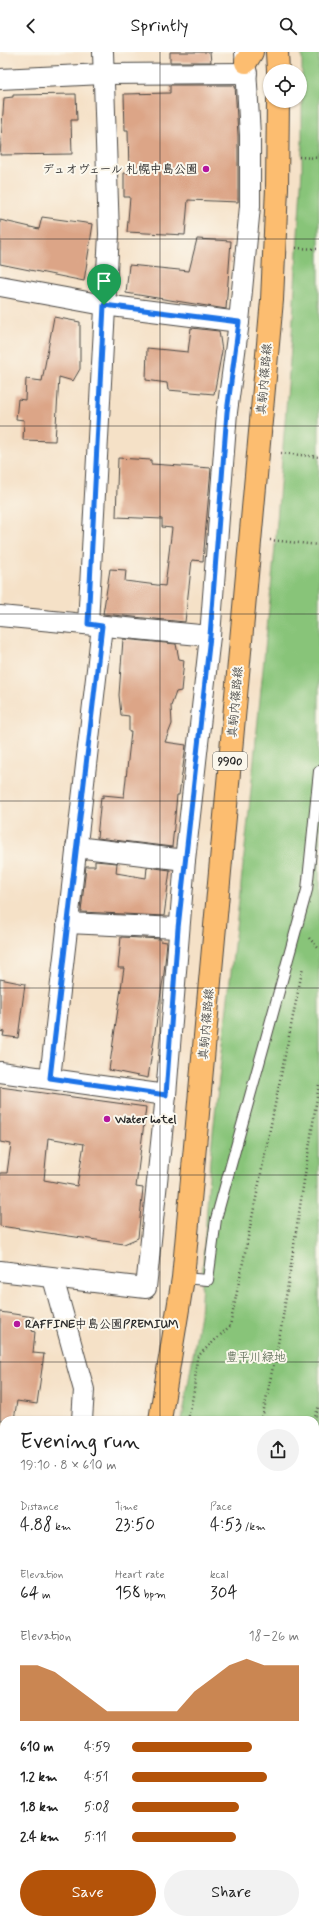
<!DOCTYPE html>
<html lang="en">
<head>
<meta charset="utf-8">
<style>
	:root { --surface:#fff; --page:#f2f2f2; --text:#222; --muted:#767676; --accent:#b45309 }
	body { margin:0; font-family:Mynerve,"Klee One",sans-serif; background:var(--page); color:var(--text); height:100vh; display:flex; flex-direction:column; font-size:15px; white-space:nowrap }
	* { box-sizing:border-box; margin:0 }
	p { font-size:13px; color:var(--muted) }
	.icon { flex:none; width:22px; height:22px; fill:none; stroke:currentColor; stroke-width:2; stroke-linecap:round; stroke-linejoin:round }
	.map { position:relative; flex:1; overflow:hidden }
	.panel { position:absolute; left:0px; top:1364px; width:319px; height:508px; display:flex; flex-direction:column; background:var(--surface); border-radius:12px 12px 0 0; box-shadow:0 1px 3px #0004 }
	.panel>* { flex:none }
	.fabs { position:absolute; left:263px; top:12px; display:grid; gap:8px }
	.fabs a { display:grid; place-items:center; width:44px; height:44px; border-radius:50%; background:var(--surface); box-shadow:0 1px 3px #0004; font-size:20px }
	.pin { position:absolute; display:grid; place-items:center; width:34px; height:34px; color:#fff; margin:-41px -17px; border-radius:50% 50% 50% 0; rotate:-45deg; box-shadow:0 0 4px #0007 }
	.pin .icon { rotate:45deg }
	.round { display:grid; place-items:center; flex:none; width:42px; height:42px; border-radius:21px; background:var(--page) }
	.headline { display:flex; align-items:center; justify-content:space-between; height:68px; padding:0 20px }
	h1 { font-size:22px; font-weight:600; line-height:30px }
	.figures { display:grid; grid-template-columns:repeat(3,1fr); gap:6px; height:68px; padding:4px 20px }
	.figures div { display:grid; align-content:center }
	.figures b { font-size:17px; font-weight:600 }
	.figures small { font-size:11px; font-weight:400 }
	.figures p { font-size:11px }
	.chart { height:112px; padding:8px 20px }
	.chart p { display:flex; justify-content:space-between }
	.chart svg { width:100%; height:72px; margin-top:4px; fill:var(--accent); opacity:.7 }
	.action { display:flex; gap:8px; margin-top:auto; padding:8px 20px }
	.action a { flex:1; height:46px; border-radius:24px; background:var(--accent); color:#fff; font-size:16px; font-weight:600; line-height:46px; text-align:center }
	.action a+a { background:var(--page); color:var(--text) }
	ul { padding:0 20px; list-style:none; font-size:13px }
	li { display:grid; grid-template-columns:64px 48px 1fr; align-items:center; height:30px }
	li i { height:10px; border-radius:5px; background:var(--accent) }
	header { display:flex; justify-content:space-between; align-items:center; height:52px; padding:0 20px; background:var(--surface); font-size:18px; font-weight:600 }
	.map>svg:first-child { display:block }
</style>
</head>
<body>
<header><svg class="icon" aria-label="back" viewBox="0 0 24 24"><path d="M15 5l-7 7 7 7"/></svg>Sprintly<svg class="icon" aria-label="search" viewBox="0 0 24 24"><circle cx="10" cy="10" r="6"/><path d="M15 15l6 6"/></svg></header>
<div class="map">
<svg width="319" height="1872" viewBox="0 0 319 1872">
	<rect width="100%" height="100%" fill="#fbf7ec"/>
	<filter id="ink" filterUnits="userSpaceOnUse"><feTurbulence type="fractalNoise" baseFrequency=".025" numOctaves="2"/><feDisplacementMap in="SourceGraphic" scale="8" xChannelSelector="R" yChannelSelector="G"/><feConvolveMatrix kernelMatrix="1 2 1 2 8 2 1 2 1" color-interpolation-filters="sRGB"/></filter>
	<filter id="wash" filterUnits="userSpaceOnUse"><feTurbulence type="fractalNoise" baseFrequency=".012" numOctaves="4" result="noise"/><feDisplacementMap in="SourceGraphic" scale="16" xChannelSelector="R" yChannelSelector="G"/><feGaussianBlur stdDeviation="0.9" result="paint"/><feColorMatrix in="noise" values="0 0 0 0 0 0 0 0 0 0 0 0 0 0 0 0 0 1.4 0 .05"/><feComposite in="paint" operator="in"/></filter>
	<g filter="url(#wash)">
		<rect width="100%" height="100%" fill="#f5e1c7"/>
		<g fill="#88c479" stroke="#5a7852">
			<path d="M302 0H319V1493L315 1501V1368H182L200 1262 210 1107 248 768 274 506 292 283 302 117Z"/>
			<path d="M4 1857V1868H176L175 1872H3L1 1865Z"/>
		</g>
		<path fill="#5abad9" stroke="#427282" d="M319 1495V1872H177L179 1868H315V1503Z"/>
		<g id="blocks">
			<g fill="#dca587" fill-rule="evenodd">
				<path d="M170 0H210L211 10H170Z"/>
				<path d="M170 33H235L238 83V150L188 148 185 183 127 180 130 145H124V121H129L128 78H125L124 42 170 41Z"/>
				<path d="M76 42 77 68H71L72 102 0 103 4 46 13 45V43Z"/>
				<path d="M42 165 93 172 84 229 0 212V168L39 177Z"/>
				<path d="M197 187 231 189 226 257 126 241 129 213 189 219Z"/>
				<path d="M54 265 80 270V317L73 329 59 325 55 389 23 388 24 368 16 367 18 347 25 348 26 327 42 329Z"/>
				<path d="M191 276 219 279 222 299 214 342 168 338 167 331 146 328 147 296 188 300Z"/>
				<path d="M118 406 151 408V412L211 416 203 509 192 508 185 570 103 562 110 517 126 518 125 529 165 534 172 476 162 475V467L116 465Z"/>
				<path d="M123 587 176 592 179 607 184 608 181 639 176 640 171 654 172 672 165 690 186 693 179 743H177L172 795 97 786 101 745 103 746V743L124 745 131 680H129V664L121 663 119 643Z"/>
				<path d="M95 809 117 811 116 821 146 826 147 815 170 818 164 864 81 860 86 814H95Z"/>
				<path d="M121 885 161 887 160 889 167 890 164 921 148 1026 109 1018 124 916H118Z"/>
				<path d="M0 927 25 932 18 986 3 984 4 980 0 979Z"/>
				<path d="M0 1035 146 1055 136 1135 143 1136 138 1186 124 1192 0 1174V1121H7L11 1092 0 1090ZM48 1086 84 1092 77 1134 44 1128Z"/>
				<path d="M0 1260 34 1265 32 1279 35 1280 33 1301 44 1302 37 1352 17 1349 14 1368H0Z"/>
			</g>
		</g>
	</g>
	<g filter="url(#ink)">
		<use href="#blocks" fill-opacity="0" stroke="#494642" stroke-width="1"/>
		<g fill="none" stroke-linecap="round" stroke-linejoin="round">
			<defs>
				<path id="lane" d="M183 1226 208 1228 216 1167 307 838 319 719"/>
				<g id="street">
					<path d="M0 27 103 22 247 21"/>
					<path d="M0 234 104 253 239 270"/>
					<path d="M0 564 210 584"/>
					<path d="M88 572 109 182 103 0"/>
					<path d="M76 795 185 808"/>
					<path d="M67 871 178 876"/>
					<path d="M0 1020 166 1043"/>
					<path d="M50 1026 102 574"/>
					<path d="M0 1219 146 1236 166 1043 185 808 210 584 227 360 239 270 250 154V83L245 0"/>
					<path d="M53 1226 84 1338 82 1368"/>
					<path d="M0 1456H4"/>
				</g>
				<g id="primary">
					<path d="M277 0 278 19"/>
					<path d="M246 10 252 0"/>
					<path d="M160 1368 183 1226 272 248 277 136 278 49"/>
					<path d="M0 1815 4 1804"/>
				</g>
			</defs>
			<use href="#lane" stroke="#494642" stroke-width="12"/>
			<use href="#street" stroke="#494642" stroke-width="22"/>
			<use href="#primary" stroke="#494642" stroke-width="24"/>
			<g stroke="#494642" stroke-width="2.5" stroke-dasharray="1 3" stroke-linecap="butt">
				<path d="M299 105 319 106"/>
				<path d="M296 196 319 197"/>
				<path d="M281 401 319 405"/>
				<path d="M270 488 319 493"/>
				<path d="M309 886 319 897"/>
				<path d="M188 1368 194 1339 197 1305 230 1274 303 915"/>
				<path d="M259 1368 263 1362 281 1277 319 1032"/>
				<path d="M314 1368 319 1354"/>
				<path d="M315 1438 319 1429"/>
				<path d="M61 1872 62 1868"/>
				<path d="M111 1872 113 1868"/>
				<path d="M160 1872 161 1868"/>
			</g>
			<use href="#lane" stroke="#fff" stroke-width="10"/>
			<use href="#street" stroke="#fff" stroke-width="20"/>
			<use href="#primary" stroke="#fcbd6f" stroke-width="22"/>
		</g>
	</g>
	<g fill="none" stroke-linecap="round" stroke-linejoin="round" filter="url(#ink)">
		<defs>
			<path id="route" d="M104 253 239 270 227 360 210 584 178 876 166 1043 50 1026 102 574 88 572Z"/>
		</defs>
		<use href="#route" stroke="#fff" stroke-width="8"/>
		<use href="#route" stroke="#1a73e8" stroke-width="5"/>
	</g>
	<path fill="none" stroke="#2b2b2b" stroke-width="1" stroke-opacity="0.55" d="M160 0V1368M0 187H319M0 374H319M0 562H319M0 749H319M0 936H319M0 1123H319M0 1310H319M0 1498H4M315 1498H319M0 1685H4M315 1685H319M160 1868V1872"/>
	<g fill="#b5179e" stroke="#fbf7ec" stroke-width="1.5">
		<circle cx="206" cy="117" r="4"/>
		<circle cx="107" cy="1067" r="4"/>
		<circle cx="17" cy="1272" r="4"/>
	</g>
	<g text-anchor="middle" stroke-width="4" stroke-linejoin="round" paint-order="stroke">
		<rect fill="#fbf7ec" stroke="#696865" stroke-width="1" x="213" y="700" width="34" height="18" rx="3"/>
		<g font-size="11" font-weight="bold" fill="#2b2b2b">
			<text x="230" y="713">9900</text>
		</g>
		<g font-size="12" font-weight="bold" fill="#2b2b2b" stroke="#fbf7ec" text-anchor="start">
			<text x="198" y="121" text-anchor="end">デュオヴェール 札幌中島公園</text>
			<text x="115" y="1071">Water hotel</text>
			<text x="25" y="1276">RAFFINE中島公園PREMIUM</text>
		</g>
		<g font-size="12" fill="#2b2b2b" stroke="#fbf7ec">
			<text transform="translate(264 327) rotate(-85)" y="4">真駒内篠路線</text>
			<text transform="translate(235 650) rotate(-85)" y="4">真駒内篠路線</text>
			<text transform="translate(206 972) rotate(-85)" y="4">真駒内篠路線</text>
		</g>
		<g font-size="12" fill="#475942" stroke="#fbf7ec">
			<text x="256" y="1309">豊平川緑地</text>
		</g>
	</g>
</svg>
<div class="fabs">
<a><svg class="icon" aria-label="locate" viewBox="0 0 24 24"><circle cx="12" cy="12" r="6"/><path d="M12 2v4M12 18v4M2 12h4M18 12h4"/></svg></a>
</div>
<div class="pin" style="left:104px;top:253px;background:#1e9e55"><svg class="icon" aria-label="arrive" viewBox="0 0 24 24"><path d="M6 21V4h12l-3 4 3 4H6"/></svg></div>
<section class="panel">
<div class="headline"><div><h1>Evening run</h1><p>19:10 · 8 × 610 m</p></div><a class="round"><svg class="icon" aria-label="share" viewBox="0 0 24 24"><path d="M12 15V3M7 8l5-5 5 5M5 13v7h14v-7"/></svg></a></div>
<div class="figures">
<div><p>Distance</p><b>4.88<small> km</small></b></div>
<div><p>Time</p><b>23:50</b></div>
<div><p>Pace</p><b>4:53<small> /km</small></b></div>
</div>
<div class="figures">
<div><p>Elevation</p><b>64<small> m</small></b></div>
<div><p>Heart rate</p><b>158<small> bpm</small></b></div>
<div><p>kcal</p><b>304</b></div>
</div>
<div class="chart"><p><span>Elevation</span>18–26 m</p>
<svg viewBox="0 0 160 44" preserveAspectRatio="none"><path d="M0 44V10L10 10L20 14L30 22L40 30L50 38L60 38L70 38L80 38L90 38L100 26L110 18L120 10L130 6L140 10L150 10L160 10V44z"/></svg>
</div>
<ul>
<li><b>610 m</b>4:59<i style="width:72%"></i></li>
<li><b>1.2 km</b>4:51<i style="width:81%"></i></li>
<li><b>1.8 km</b>5:08<i style="width:64%"></i></li>
<li><b>2.4 km</b>5:11<i style="width:62%"></i></li>
</ul>
<div class="action"><a>Save</a><a>Share</a></div>
</section>
</div>
</body>
</html>
